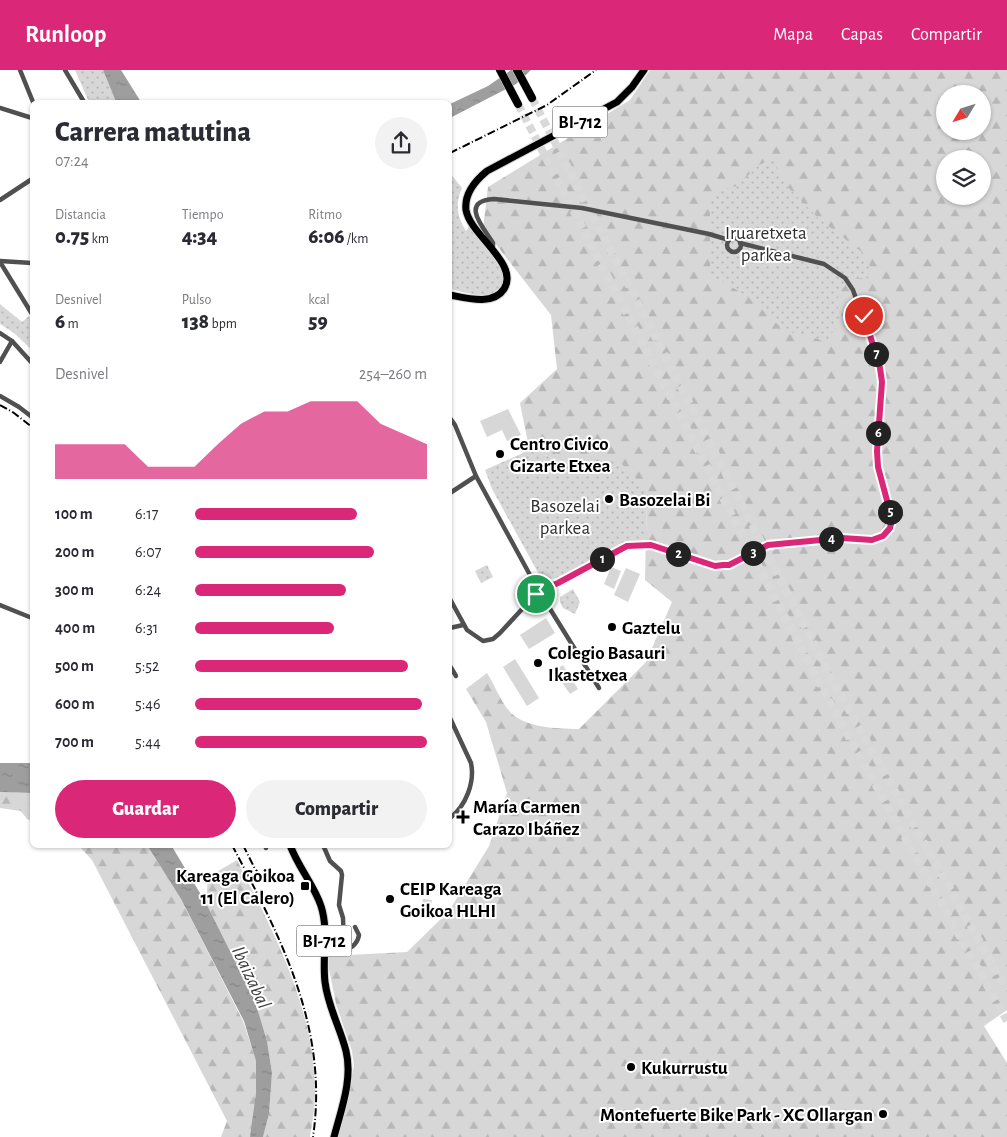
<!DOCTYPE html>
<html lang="es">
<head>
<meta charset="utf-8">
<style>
	:root { --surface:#fff; --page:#f2f2f3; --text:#2b2b33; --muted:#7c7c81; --accent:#db2777 }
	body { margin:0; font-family:"Alegreya Sans",sans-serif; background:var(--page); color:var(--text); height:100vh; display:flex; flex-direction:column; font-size:19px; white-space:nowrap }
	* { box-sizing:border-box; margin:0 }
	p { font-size:16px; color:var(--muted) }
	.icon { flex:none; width:28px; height:28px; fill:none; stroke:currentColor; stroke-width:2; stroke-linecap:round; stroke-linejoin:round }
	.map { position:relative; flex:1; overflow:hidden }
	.side { position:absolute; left:30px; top:30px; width:422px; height:748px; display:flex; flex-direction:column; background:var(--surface); border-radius:8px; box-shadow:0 1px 4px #0004 }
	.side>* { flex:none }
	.needle { width:32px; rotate:232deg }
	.fabs { position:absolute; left:936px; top:15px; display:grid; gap:10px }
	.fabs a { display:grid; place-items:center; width:55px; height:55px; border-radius:50%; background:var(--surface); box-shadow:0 1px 4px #0004; font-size:25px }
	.pin { position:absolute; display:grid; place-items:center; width:42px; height:42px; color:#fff; margin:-21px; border:2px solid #fff; border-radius:50%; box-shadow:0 1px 5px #0007 }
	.km { position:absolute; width:25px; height:25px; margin:-12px; border-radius:50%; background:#222; color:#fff; font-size:14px; line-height:25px; text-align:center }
	.round { display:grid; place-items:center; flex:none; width:52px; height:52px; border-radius:26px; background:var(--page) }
	.summary { display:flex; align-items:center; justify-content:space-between; height:85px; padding:0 25px }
	h1 { font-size:28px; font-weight:800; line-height:38px }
	.metrics { display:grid; grid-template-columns:repeat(3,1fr); gap:8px; height:85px; padding:5px 25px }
	.metrics div { display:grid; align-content:center }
	.metrics b { font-size:21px; font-weight:800 }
	.metrics small { font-size:14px; font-weight:400 }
	.metrics p { font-size:14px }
	.chart { height:140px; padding:10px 25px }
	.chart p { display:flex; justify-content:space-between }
	.chart svg { width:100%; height:90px; margin-top:5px; fill:var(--accent); opacity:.7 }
	.primary-button { display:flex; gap:10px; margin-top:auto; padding:10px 25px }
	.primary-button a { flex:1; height:58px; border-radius:30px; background:var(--accent); color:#fff; font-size:20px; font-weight:800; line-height:58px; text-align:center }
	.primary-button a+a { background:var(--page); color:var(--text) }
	ul { padding:0 25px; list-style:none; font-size:16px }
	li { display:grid; grid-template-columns:80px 60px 1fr; align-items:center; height:38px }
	li i { height:12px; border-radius:6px; background:var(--accent) }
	header { display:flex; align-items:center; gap:30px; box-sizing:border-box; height:70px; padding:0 25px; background:var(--accent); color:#fff }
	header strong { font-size:24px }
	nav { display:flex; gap:28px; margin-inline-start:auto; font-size:18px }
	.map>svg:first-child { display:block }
</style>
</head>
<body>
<header>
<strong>Runloop</strong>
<nav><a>Mapa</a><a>Capas</a><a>Compartir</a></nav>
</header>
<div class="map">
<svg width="1007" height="1067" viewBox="0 0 1007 1067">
	<defs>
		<pattern id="forest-firs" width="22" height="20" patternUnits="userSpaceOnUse" patternTransform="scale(1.25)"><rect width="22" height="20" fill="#d7d7d7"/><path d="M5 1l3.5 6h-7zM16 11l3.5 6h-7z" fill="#b7b7b7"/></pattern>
		<pattern id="park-dots" width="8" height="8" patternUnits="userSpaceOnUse" patternTransform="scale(1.25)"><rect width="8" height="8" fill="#d7d7d7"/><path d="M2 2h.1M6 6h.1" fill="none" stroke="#b7b7b7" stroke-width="1.8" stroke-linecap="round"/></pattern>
		<pattern id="water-ripples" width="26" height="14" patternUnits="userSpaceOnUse" patternTransform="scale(1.25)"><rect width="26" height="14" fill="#9e9e9e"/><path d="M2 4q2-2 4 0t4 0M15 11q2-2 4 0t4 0" fill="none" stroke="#868686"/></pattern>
	</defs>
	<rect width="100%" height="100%" fill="#fff"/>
	<g fill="#d7d7d7">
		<path d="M508 339 521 365 507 371 502 360 487 367 480 351Z"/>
		<path d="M611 497 621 501 614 519 604 514Z"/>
		<path d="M626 498 640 504 628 532 614 525Z"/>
		<path d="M546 548 555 563 529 579 520 565Z"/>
		<path d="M515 589 539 628 527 636 503 597Z"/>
		<path d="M563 595 578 619 570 624 554 601Z"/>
		<path d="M423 829 432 830 429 848 420 847Z"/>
	</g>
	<g fill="url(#forest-firs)" fill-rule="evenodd">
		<path d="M650 0H1007V940L984 956 1007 993V1067H338L354 996 352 981 336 934 329 899V886L407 882 449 841 489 776 507 723 486 652 466 619 487 603C494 614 499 627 506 637 521 659 556 658 579 659L646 592 672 532 645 510 647 420 607 391 594 404 576 394 557 390 529 378 520 333 557 299 551 245 483 158 488 117 630 30ZM945 24H982V61H945ZM945 89H982V126H945Z"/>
		<path d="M0 722 32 723V751L27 749 21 741 0 738Z"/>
		<path d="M78 775H147L181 829 243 951 256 990V1023L252 1067H221L227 1051 92 790Z"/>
		<path d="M237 790C274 863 316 941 315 1025 315 1039 312 1053 310 1067H263L269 1044 272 1003 267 971 255 931 206 833 208 807Z"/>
	</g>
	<g fill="url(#park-dots)">
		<path d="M75 0H103L116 32H89Z"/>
		<path d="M773 88 784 113 818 148 862 182 869 193 871 202 870 207 866 209C851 204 839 220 836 234L841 243 842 248 825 273C810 263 798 267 785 259 772 252 764 240 753 231 740 221 725 213 710 205V125L721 120 737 116 759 95Z"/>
		<path d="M450 103 462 118C455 134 457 147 466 161L471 154 502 193 505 215 493 225 484 227 450 219Z"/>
		<path d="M0 234 22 252 29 246 32 252V280L14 263 0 254Z"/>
		<path d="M529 378 557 390 576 394 594 404C601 397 607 387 618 390L647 420 646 470 626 473 557 508 546 510 541 508 492 419 485 400 523 383Z"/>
		<path d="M487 495 493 507 481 513 475 501Z"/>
		<path d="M573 519 580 532 575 544 563 538 560 532V527Z"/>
	</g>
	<g fill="url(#water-ripples)">
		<path d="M103 0H121L141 32H116Z"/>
		<path d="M511 0H531L516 14 450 48V34L488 16Z"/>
		<path d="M0 693H32V723L0 722Z"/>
		<path d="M147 775H171L206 833 255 931 267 971 272 1003 269 1044 263 1067H250L256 1023V991L244 951 181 829Z"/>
	</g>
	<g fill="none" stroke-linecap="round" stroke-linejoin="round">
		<g stroke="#d9d9d9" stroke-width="8" stroke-dasharray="8 4" stroke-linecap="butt">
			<path d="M532 28 836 617 1007 920"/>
			<path d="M518 34 824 622 1007 951"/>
		</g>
		<defs>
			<g id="primary">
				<path d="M450 225C466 228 493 236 504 219 520 194 470 165 466 140 464 123 476 110 487 101L617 32 632 17 644 0"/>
				<path d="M290 775C298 797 314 815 321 836 329 861 322 887 325 912 328 937 340 957 346 981 353 1009 341 1040 334 1067"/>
			</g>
			<g id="motorway">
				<path d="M500 0 518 34"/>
				<path d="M517 0 532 28"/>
			</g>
		</defs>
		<use href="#primary" stroke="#dbdbdb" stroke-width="9"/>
		<use href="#motorway" stroke="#dbdbdb" stroke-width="9"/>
		<g stroke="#505050" stroke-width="4.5">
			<path d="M20 0 33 32"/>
			<path d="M65 0 84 32"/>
			<path d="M0 38 32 48"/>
			<path d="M0 130 32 109"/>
			<circle cx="734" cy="175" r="7"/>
			<path d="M490 178 493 176V173C483 157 459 131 494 129L582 138 709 164 729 170"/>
			<path d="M0 191 32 193"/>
			<path d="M0 192 32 244"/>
			<path d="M0 263 12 271 32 293"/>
			<path d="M0 292 12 271"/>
			<path d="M0 326 19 337 32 347"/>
			<path d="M450 348 455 355 476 406 536 516"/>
			<path d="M450 423 476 406"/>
			<circle cx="540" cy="520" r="5.5"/>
			<path d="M545 518C575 507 620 469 652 476 673 480 694 489 715 496L729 495 768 475 842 468 872 470 883 466 890 458 892 449C886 427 876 403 877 380 877 353 885 326 880 298L853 220 845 208 824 194 740 173"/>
			<path d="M542 526 599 618"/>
			<path d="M450 529 467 560 483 571 493 569 500 563 536 524"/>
			<path d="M0 535 32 548"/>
			<path d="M450 558 463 555"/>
			<path d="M450 596 456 606"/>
			<path d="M450 648 471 693C475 712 466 736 450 748"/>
			<path d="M265 775 266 778"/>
			<path d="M323 775 330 791 341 801 342 805 339 835 343 848 344 874 346 879C353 878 358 872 359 865L355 857"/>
		</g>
		<use href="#primary" stroke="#000" stroke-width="7"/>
		<use href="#motorway" stroke="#000" stroke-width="8"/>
		<g stroke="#000" stroke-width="2" stroke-dasharray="8 2.5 1 2.5" stroke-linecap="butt">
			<path d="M450 83 547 35 596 0"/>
			<path d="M0 335 14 343 32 357"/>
			<path d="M232 775C281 868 329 958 313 1067"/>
			<path d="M243 775 254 797 265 813"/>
		</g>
	</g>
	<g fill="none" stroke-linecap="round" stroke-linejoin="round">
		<defs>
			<path id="route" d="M536 524 540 526 543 525 546 518 558 513 627 476 651 475 715 496 723 495H729L768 475 842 468 872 470 883 466 890 458 892 449 878 397 877 381 882 312 880 298 864 246"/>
		</defs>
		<use href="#route" stroke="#fff" stroke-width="10"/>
		<use href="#route" stroke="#db2777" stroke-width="6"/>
	</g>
	<g fill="#000" stroke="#fff" stroke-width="2">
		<circle cx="500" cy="384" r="5"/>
		<circle cx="609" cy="429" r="5"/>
		<circle cx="612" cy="557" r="5"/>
		<circle cx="538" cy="593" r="5"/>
		<path d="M460.5 739.5h5v5h5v5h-5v5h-5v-5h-5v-5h5z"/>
		<rect x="300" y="811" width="10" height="10" rx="2.5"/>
		<circle cx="390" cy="829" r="5"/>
		<circle cx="631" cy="997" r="5"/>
		<circle cx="883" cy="1044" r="5"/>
	</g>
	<g text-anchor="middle" stroke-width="4" stroke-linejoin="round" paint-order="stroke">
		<g fill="#fff" stroke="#4c4c4c" stroke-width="1">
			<rect x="552.5" y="36.5" width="55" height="31" rx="4"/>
			<rect x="296.5" y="855.5" width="55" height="31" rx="4"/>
		</g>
		<g font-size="18" font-weight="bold" fill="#000">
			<text x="580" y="58">BI-712</text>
			<text x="324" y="877">BI-712</text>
		</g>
		<g font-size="19" fill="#2e2e2e" stroke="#fff">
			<text x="766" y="169">Iruaretxeta<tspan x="766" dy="22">parkea</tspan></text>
			<text x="565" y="442">Basozelai<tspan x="565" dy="22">parkea</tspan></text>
		</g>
		<g font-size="19" font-weight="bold" fill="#000" stroke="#fff" text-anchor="start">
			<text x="510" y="380">Centro Civico<tspan x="510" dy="22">Gizarte Etxea</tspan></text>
			<text x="619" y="436">Basozelai Bi</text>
			<text x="622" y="564">Gaztelu</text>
			<text x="548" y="589">Colegio Basauri<tspan x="548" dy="22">Ikastetxea</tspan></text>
			<text x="473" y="743">María Carmen<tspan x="473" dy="22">Carazo Ibáñez</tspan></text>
			<text x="295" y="812" text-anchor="end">Kareaga Goikoa<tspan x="295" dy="22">11 (El Calero)</tspan></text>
			<text x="400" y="825">CEIP Kareaga<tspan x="400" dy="22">Goikoa HLHI</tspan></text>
			<text x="641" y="1004">Kukurrustu</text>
			<text x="873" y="1051" text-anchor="end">Montefuerte Bike Park - XC Ollargan</text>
		</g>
		<g font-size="20" font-style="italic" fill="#3f3f3f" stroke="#fff">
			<text transform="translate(252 907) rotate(65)" y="7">Ibaizabal</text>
		</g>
	</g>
</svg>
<div class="fabs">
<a><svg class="needle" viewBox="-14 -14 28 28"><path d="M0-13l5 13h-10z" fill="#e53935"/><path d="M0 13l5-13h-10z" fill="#7c7c81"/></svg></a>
<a><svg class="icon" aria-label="layers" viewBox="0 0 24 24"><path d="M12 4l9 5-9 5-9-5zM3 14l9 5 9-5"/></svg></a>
</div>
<div class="pin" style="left:536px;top:524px;background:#1e9e55"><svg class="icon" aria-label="arrive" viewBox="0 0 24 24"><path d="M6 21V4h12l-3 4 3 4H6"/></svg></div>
<div class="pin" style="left:864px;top:246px;background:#d93025"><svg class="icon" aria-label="check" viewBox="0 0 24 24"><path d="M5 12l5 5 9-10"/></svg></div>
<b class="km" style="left:602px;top:489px">1</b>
<b class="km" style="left:678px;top:484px">2</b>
<b class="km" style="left:753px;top:483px">3</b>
<b class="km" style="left:831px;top:469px">4</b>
<b class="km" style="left:890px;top:442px">5</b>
<b class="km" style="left:878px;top:363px">6</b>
<b class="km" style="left:876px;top:284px">7</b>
<section class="side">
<div class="summary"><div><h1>Carrera matutina</h1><p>07:24</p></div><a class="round"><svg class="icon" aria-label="share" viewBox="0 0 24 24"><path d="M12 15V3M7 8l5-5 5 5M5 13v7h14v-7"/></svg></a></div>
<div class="metrics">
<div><p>Distancia</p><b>0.75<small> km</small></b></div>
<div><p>Tiempo</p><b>4:34</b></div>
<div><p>Ritmo</p><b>6:06<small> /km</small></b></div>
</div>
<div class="metrics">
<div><p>Desnivel</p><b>6<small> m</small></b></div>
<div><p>Pulso</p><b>138<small> bpm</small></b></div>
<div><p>kcal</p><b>59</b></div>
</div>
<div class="chart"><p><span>Desnivel</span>254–260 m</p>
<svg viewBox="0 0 160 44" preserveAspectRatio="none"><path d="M0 44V27L10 27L20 27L30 27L40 38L50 38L60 38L70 27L80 17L90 11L100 11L110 6L120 6L130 6L140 17L150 22L160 27V44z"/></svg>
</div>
<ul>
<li><b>100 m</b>6:17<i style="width:70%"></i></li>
<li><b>200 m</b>6:07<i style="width:77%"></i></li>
<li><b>300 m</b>6:24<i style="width:65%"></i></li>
<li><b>400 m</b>6:31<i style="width:60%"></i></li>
<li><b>500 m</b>5:52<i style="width:92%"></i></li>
<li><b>600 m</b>5:46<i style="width:98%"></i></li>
<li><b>700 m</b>5:44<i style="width:100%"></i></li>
</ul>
<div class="primary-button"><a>Guardar</a><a>Compartir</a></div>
</section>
</div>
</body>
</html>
